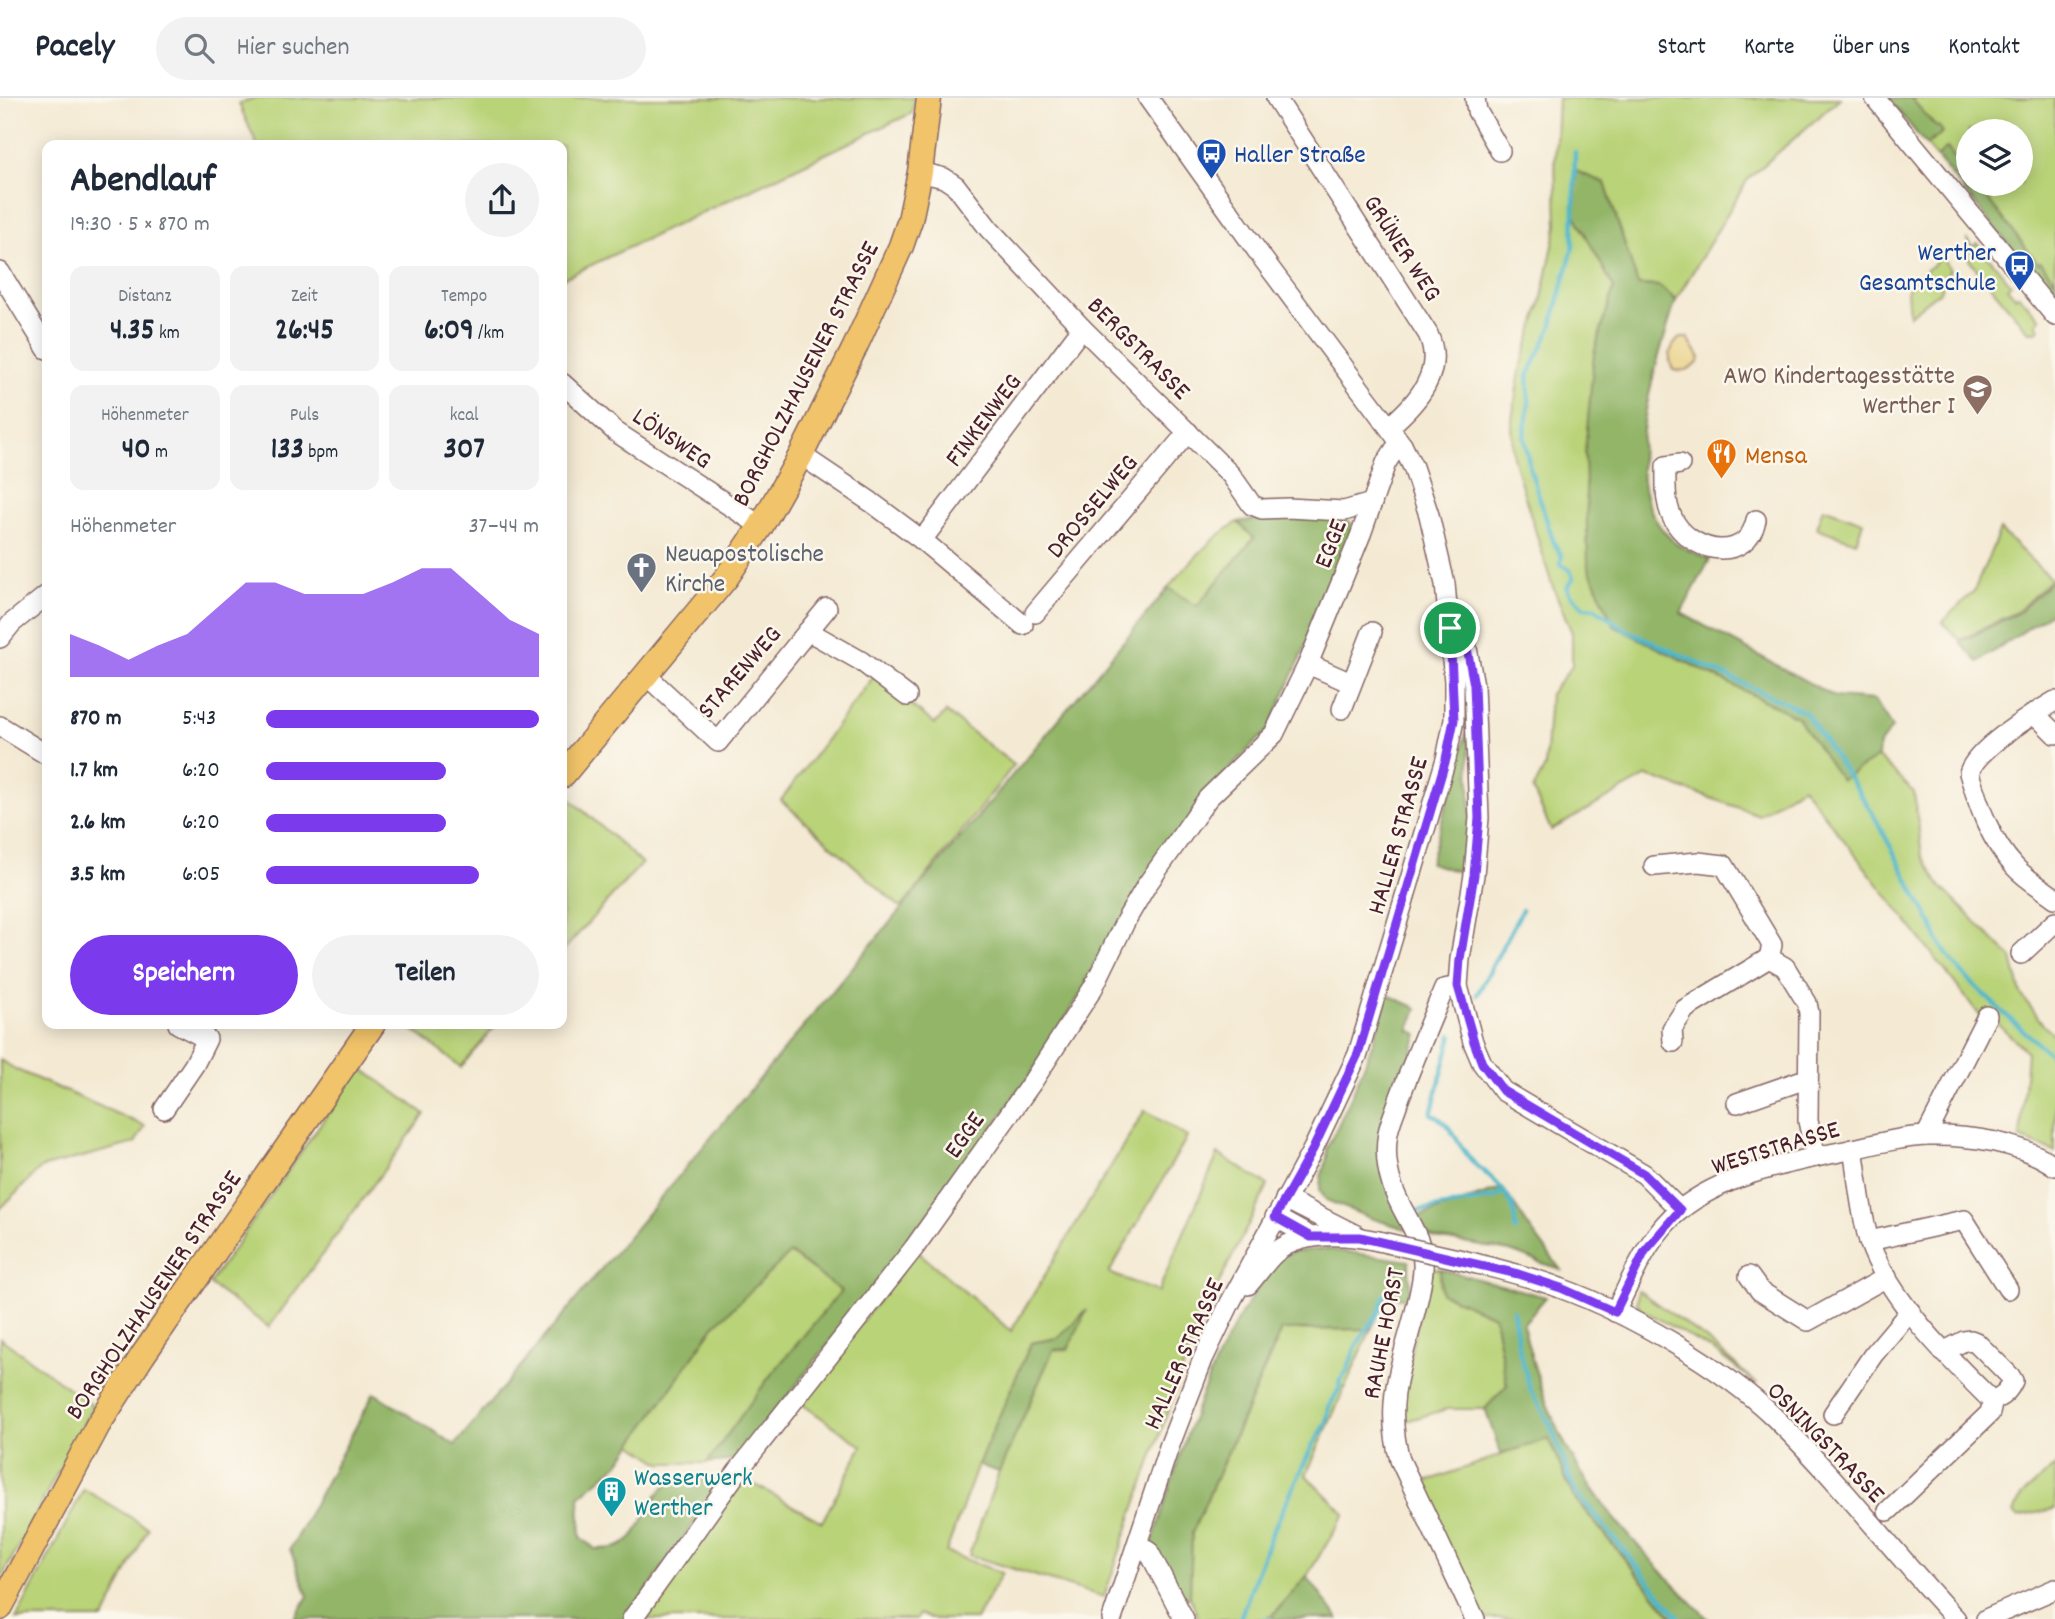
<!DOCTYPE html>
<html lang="de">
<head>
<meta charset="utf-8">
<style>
	:root { --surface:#fff; --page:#f2f2f3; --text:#1f2937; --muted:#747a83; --line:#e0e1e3; --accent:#7c3aed }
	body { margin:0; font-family:Dekko,sans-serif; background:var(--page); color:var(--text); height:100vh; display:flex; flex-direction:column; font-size:26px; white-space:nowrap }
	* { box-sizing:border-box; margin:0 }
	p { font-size:23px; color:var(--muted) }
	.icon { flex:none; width:38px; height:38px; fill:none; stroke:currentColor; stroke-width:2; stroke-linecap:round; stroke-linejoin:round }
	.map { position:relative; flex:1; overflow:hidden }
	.panel { position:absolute; left:42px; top:42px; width:525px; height:889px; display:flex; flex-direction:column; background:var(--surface); border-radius:14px; box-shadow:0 4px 18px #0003 }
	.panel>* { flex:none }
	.controls { position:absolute; left:1956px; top:21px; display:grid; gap:14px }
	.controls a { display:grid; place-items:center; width:77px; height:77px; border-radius:50%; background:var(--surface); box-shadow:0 4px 18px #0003; font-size:35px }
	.pin { position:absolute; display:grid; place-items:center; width:60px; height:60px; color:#fff; margin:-30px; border:4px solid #fff; border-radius:50%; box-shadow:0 2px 7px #0007 }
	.round { display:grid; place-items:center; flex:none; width:74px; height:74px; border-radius:37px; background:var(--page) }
	.summary { display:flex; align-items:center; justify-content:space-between; height:119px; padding:0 28px }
	h1 { font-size:38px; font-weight:800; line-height:52px }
	.stats { display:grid; grid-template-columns:repeat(3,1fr); gap:10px; height:119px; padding:7px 28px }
	.stats div { display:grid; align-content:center; border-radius:14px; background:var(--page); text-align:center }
	.stats b { font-size:30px; font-weight:800 }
	.stats small { font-size:19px; font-weight:400 }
	.stats p { font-size:19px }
	.chart { height:196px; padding:14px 28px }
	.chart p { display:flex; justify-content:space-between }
	.chart svg { width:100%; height:126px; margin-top:7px; fill:var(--accent); opacity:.7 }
	.primary-button { display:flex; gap:14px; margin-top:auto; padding:14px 28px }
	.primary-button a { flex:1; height:80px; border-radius:42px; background:var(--accent); color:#fff; font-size:28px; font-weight:800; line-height:80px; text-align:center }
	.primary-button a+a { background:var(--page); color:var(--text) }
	ul { padding:0 28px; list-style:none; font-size:23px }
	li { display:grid; grid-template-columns:112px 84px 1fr; align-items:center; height:52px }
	li i { height:18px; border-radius:9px; background:var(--accent) }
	header { display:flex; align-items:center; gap:42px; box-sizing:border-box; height:98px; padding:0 35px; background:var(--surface); border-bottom:2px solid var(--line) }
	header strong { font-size:33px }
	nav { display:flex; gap:38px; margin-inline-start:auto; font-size:24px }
	.search { width:490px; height:63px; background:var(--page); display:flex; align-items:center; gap:18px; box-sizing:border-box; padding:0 24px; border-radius:38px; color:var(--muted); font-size:26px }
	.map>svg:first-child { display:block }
</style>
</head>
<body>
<header>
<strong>Pacely</strong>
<div class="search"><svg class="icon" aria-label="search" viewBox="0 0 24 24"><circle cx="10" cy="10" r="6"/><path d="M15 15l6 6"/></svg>Hier suchen</div>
<nav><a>Start</a><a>Karte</a><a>Über uns</a><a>Kontakt</a></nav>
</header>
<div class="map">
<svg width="2055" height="1521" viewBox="0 0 2055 1521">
	<rect width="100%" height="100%" fill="#fbf7ec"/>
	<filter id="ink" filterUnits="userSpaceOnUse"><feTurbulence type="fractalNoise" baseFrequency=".0143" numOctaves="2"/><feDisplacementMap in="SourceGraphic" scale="14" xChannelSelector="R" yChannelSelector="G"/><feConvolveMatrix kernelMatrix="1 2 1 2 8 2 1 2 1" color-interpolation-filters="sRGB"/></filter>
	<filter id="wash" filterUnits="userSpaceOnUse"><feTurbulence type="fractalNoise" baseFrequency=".00686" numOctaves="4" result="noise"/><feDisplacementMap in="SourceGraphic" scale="28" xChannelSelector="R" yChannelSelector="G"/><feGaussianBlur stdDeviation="1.57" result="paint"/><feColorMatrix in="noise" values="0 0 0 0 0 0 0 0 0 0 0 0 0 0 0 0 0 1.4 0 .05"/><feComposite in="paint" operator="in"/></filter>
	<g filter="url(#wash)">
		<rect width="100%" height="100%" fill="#f4ead4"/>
		<g fill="#b9d378" stroke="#827952" stroke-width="2" fill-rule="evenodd">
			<path d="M254 0H914L912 15 562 181V47H257L239 6Z"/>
			<path d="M1558 0H1840L1748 81 1676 202 1659 188 1638 187 1605 85 1575 117 1614 190 1594 255 1614 528 1797 619 1841 681 1878 659 1914 694 1922 758 1940 788 2012 860 2021 896 2045 929 2055 937V1054L2020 1040 2027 954 1985 913 1981 919 1802 688 1759 717 1647 678 1551 732 1533 692 1545 669 1550 596 1572 568V535L1551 484 1513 359 1512 321 1520 272 1540 209 1557 128 1555 63Z"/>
			<path d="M1888 0H2055V203ZM1969 33H2021V86H1969Z"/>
			<path d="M1968 143 1972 149 1977 145 2011 186 2007 190 2015 199 2019 197 2040 221 2036 225 2040 231 2036 234H2029L1969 162Z"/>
			<path d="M1941 158 1950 171 1940 193 1909 217 1907 192Z"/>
			<path d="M1823 410 1863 424 1856 444 1816 430Z"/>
			<path d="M1238 424 1255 439 1196 509 1168 490C1190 465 1209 441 1238 424Z"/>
			<path d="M2000 432 2051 481 2018 513 1960 542 1942 524 1974 493Z"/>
			<path d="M874 578 935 626 946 614 1014 667 901 810 781 702Z"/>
			<path d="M567 698 642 765 562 854V705Z"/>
			<path d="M405 926H497L461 969Z"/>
			<path d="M0 962 17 972 145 1028 135 1045 41 1070 0 1111Z"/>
			<path d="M360 969 425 1016 269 1229 209 1186Z"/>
			<path d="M1145 1012 1187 1039 1109 1175 1158 1194 1218 1056 1268 1087 1210 1203 1184 1267 1104 1499 969 1457 999 1374 1053 1252 1068 1251 1085 1214 1058 1240 1031 1245 978 1367 946 1454 1002 1475 976 1521H930L919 1516 916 1521H639L741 1379 822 1424 862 1348 799 1304 917 1153 1011 1233Z"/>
			<path d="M789 1155 841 1193 770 1278 707 1365H661L632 1346 714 1228Z"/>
			<path d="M1428 1170 1440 1171 1441 1195 1494 1218 1507 1288 1485 1311H1447L1396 1326Z"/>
			<path d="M1638 1192 1706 1241 1758 1287 1714 1253 1641 1211 1637 1205Z"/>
			<path d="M1371 1231 1306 1377 1345 1416 1307 1478 1273 1517H1269V1521H1199L1190 1499 1192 1435 1282 1232Z"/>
			<path d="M0 1240 93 1308 0 1483Z"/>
			<path d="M1549 1340 1573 1398 1674 1521H1480L1419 1386Z"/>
			<path d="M2055 1368V1411L2018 1419 2014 1415 2021 1398Z"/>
			<path d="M84 1391 148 1430 104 1521H16Z"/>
		</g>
		<g fill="#92b568" stroke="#6e6a4a" stroke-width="2">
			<path d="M1888 0H1911L1935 28 1939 29 1943 34 1926 47Z"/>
			<path d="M1947 50 1969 77V86H1976L2038 165 2041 164 2055 182V203L1937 59Z"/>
			<path d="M1576 73 1605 85 1638 187 1659 188 1676 202C1656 268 1609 393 1676 445 1685 452 1699 457 1710 461L1681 515 1835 599 1874 602 1892 630 1879 647 1878 659 1841 682 1797 619 1614 528 1588 469 1585 354 1594 255 1614 190 1575 117Z"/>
			<path d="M1301 415 1337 417 1351 425V446L1269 631 1205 695 1028 981 908 1145 737 1362 707 1365 770 1278 841 1193 790 1155 714 1228 619 1365 579 1399 581 1439 595 1451C603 1451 611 1451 618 1449 647 1438 644 1394 676 1383 684 1380 695 1381 704 1382L715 1395 627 1521H294L308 1498 290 1451 374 1295 455 1347 1168 490 1197 508 1254 440 1238 424Z"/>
			<path d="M2055 480V512L1978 564 1960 544 2019 514Z"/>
			<path d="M1468 629 1471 720 1465 776 1430 765Z"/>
			<path d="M1388 897 1417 910 1409 932 1418 936 1379 1051 1406 1123 1503 1090 1531 1132 1561 1172 1510 1153 1436 1140 1370 1120 1326 1102 1320 1092 1321 1079 1327 1060V1050C1352 1000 1373 951 1388 897Z"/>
			<path d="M1327 1151 1409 1163 1410 1201 1388 1198 1371 1231 1281 1232 1192 1435 1190 1499 1181 1504 1152 1446C1180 1358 1204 1266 1258 1190 1264 1182 1272 1166 1280 1160 1293 1151 1312 1152 1327 1151Z"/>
			<path d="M1440 1171 1546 1199 1523 1226C1533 1269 1549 1318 1571 1357 1603 1416 1661 1473 1708 1521H1674L1573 1398 1549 1341 1501 1356 1485 1311 1507 1287 1494 1218 1441 1195Z"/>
			<path d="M1087 1212 1068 1251 1053 1252 999 1374 978 1367 1031 1245 1058 1240Z"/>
			<path d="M1307 1478 1338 1521H1275L1273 1517Z"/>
		</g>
		<path fill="#eeda9e" stroke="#9c7c64" stroke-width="2" d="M1680 240H1688L1700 260C1697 271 1683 274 1673 272 1667 260 1670 248 1680 240Z"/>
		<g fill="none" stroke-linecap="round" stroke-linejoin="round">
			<g stroke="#4eb7cb" stroke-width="4.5">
				<path d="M1575 54 1573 149 1551 230 1528 278 1529 305 1524 338 1530 371 1554 445 1562 458 1560 466 1570 472 1573 480 1567 490 1570 496 1584 509 1595 510 1626 532 1805 614 1872 714 1933 828C1939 866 2023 930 2052 958L2055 983"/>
				<path d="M1477 897 1522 812"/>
				<path d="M1452 937 1431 1016C1451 1023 1459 1050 1474 1065 1488 1078 1502 1087 1511 1105 1515 1113 1515 1124 1516 1132"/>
				<path d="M1417 1113 1493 1100 1504 1095"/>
				<path d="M1513 1212 1519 1250 1530 1291 1550 1326 1574 1392 1680 1521"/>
				<path d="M1240 1521 1271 1437 1312 1349 1326 1326 1329 1309 1340 1289 1339 1284 1347 1273 1356 1248 1380 1212 1385 1197"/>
				<path d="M1264 1521H1270"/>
			</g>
		</g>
	</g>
	<g filter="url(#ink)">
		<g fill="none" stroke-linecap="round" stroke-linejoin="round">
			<defs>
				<g id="minor">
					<path d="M1276 0 1428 236C1445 273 1418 304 1390 328"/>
					<path d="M1475 0 1477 13 1500 53"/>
					<path d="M1875 0 2055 218"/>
					<path d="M920 74 944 80 956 88 989 131 1082 230 1231 377 1252 407 1262 411 1288 410 1344 413 1372 405"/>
					<path d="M0 174 47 251"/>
					<path d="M562 285 616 334 761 428"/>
					<path d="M801 357 871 404 922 442 1023 527"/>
					<path d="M1680 366 1666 368C1666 389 1664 408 1676 426 1696 456 1747 464 1756 422"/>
					<path d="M922 442 1082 230"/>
					<path d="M1035 515 1188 334"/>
					<path d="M1450 530 1458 529 1466 545 1474 587 1479 720 1474 777 1460 861 1458 888 1473 944 1482 965 1503 993 1644 1076 1680 1112"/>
					<path d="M808 533 827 510"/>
					<path d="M0 540 12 525 47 497"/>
					<path d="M1308 566 1351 585"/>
					<path d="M646 577 718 644 808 533 861 563 907 598"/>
					<path d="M2055 603C2033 616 1975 652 1969 675 1979 709 1990 742 2015 769 2026 781 2042 790 2055 800"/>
					<path d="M1342 611 1372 534"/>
					<path d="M2034 615 2055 636"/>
					<path d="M0 628 47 657"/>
					<path d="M1654 768 1698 764 1724 767 1772 847 1769 860 1785 869 1807 905 1809 915 1808 1023 1816 1059"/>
					<path d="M2021 856 2055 824"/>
					<path d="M1458 888 1444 891C1428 929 1412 966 1398 1004 1395 1014 1390 1024 1388 1035 1385 1051 1387 1071 1392 1087 1403 1122 1429 1140 1422 1181 1412 1247 1380 1292 1400 1362L1475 1521"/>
					<path d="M1673 944 1672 931 1685 911 1769 860"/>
					<path d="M1737 1005 1800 983H1808"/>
					<path d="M164 1011 194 967 207 941 178 926"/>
					<path d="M1926 1038 1987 918"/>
					<path d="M1853 1051C1858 1079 1861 1120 1870 1146 1890 1202 1947 1258 1988 1299L1993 1302"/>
					<path d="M1285 1101 1356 1137"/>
					<path d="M1275 1119 1311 1139"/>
					<path d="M1869 1143 1964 1122 2008 1191"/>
					<path d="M1458 1161C1492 1170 1527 1177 1560 1190 1629 1215 1721 1268 1774 1319 1839 1382 1894 1455 1956 1521"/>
					<path d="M1749 1178 1760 1193 1808 1223 1887 1179"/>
					<path d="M1248 1187C1257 1177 1264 1166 1273 1157 1298 1132 1347 1136 1378 1143"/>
					<path d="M1615 1214C1633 1179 1648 1137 1680 1112 1726 1075 1793 1064 1849 1052 1875 1046 1901 1039 1927 1038 1968 1037 2021 1044 2055 1068"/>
					<path d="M1833 1316 1873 1257 1910 1213"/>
					<path d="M1888 1413 1990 1315 1993 1302C2002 1299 2009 1292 2013 1283L2010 1278 1976 1244 1971 1242 1964 1243 1943 1254"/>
					<path d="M1138 1447 1148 1452 1184 1521"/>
					<path d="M632 1521 738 1373 914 1150 1033 983 1093 890 1126 822 1146 788 1208 700 1274 636 1308 566 1361 436 1386 365 1395 351 1402 347"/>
					<path d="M1112 1521 1169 1349 1203 1261 1230 1205 1313 1051 1358 956 1446 661 1454 622V583L1445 486 1429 417 1413 369 1402 347 1263 161 1148 0"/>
					<path d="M1986 1521 2055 1491"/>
				</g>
				<g id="major">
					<path d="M562 678 726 480 761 428 801 357 855 249 901 148 910 122 920 74 929 0"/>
					<path d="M0 1510 98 1327 143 1257 373 926"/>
				</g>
			</defs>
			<use href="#minor" stroke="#866666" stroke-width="22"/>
			<use href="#major" stroke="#866666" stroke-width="27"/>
			<use href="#minor" stroke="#fff" stroke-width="19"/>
			<use href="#major" stroke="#f1c36a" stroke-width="24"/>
			<defs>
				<path id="minor-bridge" d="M1378 1143 1458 1161"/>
			</defs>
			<use href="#minor-bridge" stroke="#866666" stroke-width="22" stroke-linecap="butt"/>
			<use href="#minor-bridge" stroke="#fff" stroke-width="19"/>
		</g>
	</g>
	<g fill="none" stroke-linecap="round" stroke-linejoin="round" filter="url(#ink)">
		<defs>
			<path id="route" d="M1458 529 1466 545 1474 587 1479 720 1474 777 1460 861 1458 888 1474 944 1482 965 1503 993 1644 1076 1680 1112 1645 1153 1615 1214 1561 1190 1518 1176 1360 1139H1311L1275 1119 1313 1051 1358 956 1446 661 1454 622 1450 530Z"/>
		</defs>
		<use href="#route" stroke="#fff" stroke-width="14"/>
		<use href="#route" stroke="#7c3aed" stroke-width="9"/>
	</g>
	<defs>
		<symbol id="bus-pin" viewBox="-11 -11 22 30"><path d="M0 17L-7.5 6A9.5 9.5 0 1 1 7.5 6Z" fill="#1a4fb4" stroke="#fbf7ec"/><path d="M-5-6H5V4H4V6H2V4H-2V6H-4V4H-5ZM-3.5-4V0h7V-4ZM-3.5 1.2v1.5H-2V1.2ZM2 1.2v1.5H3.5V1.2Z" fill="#fff"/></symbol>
		<symbol id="school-pin" viewBox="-11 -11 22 30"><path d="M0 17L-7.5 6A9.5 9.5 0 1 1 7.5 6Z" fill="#8d6e63" stroke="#fbf7ec"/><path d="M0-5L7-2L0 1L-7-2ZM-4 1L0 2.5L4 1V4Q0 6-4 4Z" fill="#fff"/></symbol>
		<symbol id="restaurant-pin" viewBox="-11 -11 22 30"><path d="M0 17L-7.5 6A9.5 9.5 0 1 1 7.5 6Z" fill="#e8710a" stroke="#fbf7ec"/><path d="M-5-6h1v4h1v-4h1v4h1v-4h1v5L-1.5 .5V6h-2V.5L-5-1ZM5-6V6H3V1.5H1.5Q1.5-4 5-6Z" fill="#fff"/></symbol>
		<symbol id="church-pin" viewBox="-11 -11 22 30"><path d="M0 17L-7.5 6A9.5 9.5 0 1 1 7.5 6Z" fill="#6b7280" stroke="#fbf7ec"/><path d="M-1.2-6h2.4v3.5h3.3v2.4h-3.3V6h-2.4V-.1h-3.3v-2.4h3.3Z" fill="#fff"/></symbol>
		<symbol id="building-pin" viewBox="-11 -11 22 30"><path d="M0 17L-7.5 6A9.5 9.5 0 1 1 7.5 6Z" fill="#0f9aa8" stroke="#fbf7ec"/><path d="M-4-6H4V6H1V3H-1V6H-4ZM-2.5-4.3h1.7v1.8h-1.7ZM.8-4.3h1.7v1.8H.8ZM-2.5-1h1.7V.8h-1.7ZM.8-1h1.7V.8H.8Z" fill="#fff"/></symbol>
	</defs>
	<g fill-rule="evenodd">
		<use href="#bus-pin" x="1194" y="38" width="35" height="47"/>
		<use href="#bus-pin" x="2002" y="150" width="35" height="47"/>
		<use href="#school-pin" x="1960" y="274" width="35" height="47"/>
		<use href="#restaurant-pin" x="1704" y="338" width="35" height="47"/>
		<use href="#church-pin" x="624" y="452" width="35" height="47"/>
		<use href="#building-pin" x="594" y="1376" width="35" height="47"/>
	</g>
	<g text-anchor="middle" stroke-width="5" stroke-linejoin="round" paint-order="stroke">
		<g font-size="26" fill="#164399" stroke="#fbf7ec" text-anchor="start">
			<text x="1234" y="64">Haller Straße</text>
			<text x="1996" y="162" text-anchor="end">Werther<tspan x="1996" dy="30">Gesamtschule</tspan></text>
		</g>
		<g font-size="26" fill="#4a1f2b" stroke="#fbf7ec">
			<text transform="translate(1404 149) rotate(57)" y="9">GRÜNER WEG</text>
			<text transform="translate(1140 249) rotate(45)" y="9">BERGSTRASSE</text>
			<text transform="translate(804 275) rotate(-63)" y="9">BORGHOLZHAUSENER STRASSE</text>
			<text transform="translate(982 321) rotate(-53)" y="9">FINKENWEG</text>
			<text transform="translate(673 339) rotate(34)" y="9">LÖNSWEG</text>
			<text transform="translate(1091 407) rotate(-50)" y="9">DROSSELWEG</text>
			<text transform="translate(1329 445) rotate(-69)" y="9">EGGE</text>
			<text transform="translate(738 573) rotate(-49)" y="9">STARENWEG</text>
			<text transform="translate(1396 737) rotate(-74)" y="9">HALLER STRASSE</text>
			<text transform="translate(963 1036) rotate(-55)" y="9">EGGE</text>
			<text transform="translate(1775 1048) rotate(-17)" y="9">WESTSTRASSE</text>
			<text transform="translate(152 1196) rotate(-56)" y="9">BORGHOLZHAUSENER STRASSE</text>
			<text transform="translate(1382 1235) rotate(-79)" y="9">RAUHE HORST</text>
			<text transform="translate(1182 1255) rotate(-66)" y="9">HALLER STRASSE</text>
			<text transform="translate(1827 1343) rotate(46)" y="9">OSNINGSTRASSE</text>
		</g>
		<g font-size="26" fill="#785e54" stroke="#fbf7ec" text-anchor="end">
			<text x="1955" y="285">AWO Kindertagesstätte<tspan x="1955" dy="30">Werther I</tspan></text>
		</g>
		<g font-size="26" fill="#c56008" stroke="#fbf7ec" text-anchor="start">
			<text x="1745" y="365">Mensa</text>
		</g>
		<g font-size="26" fill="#5b616d" stroke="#fbf7ec" text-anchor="start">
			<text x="665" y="463">Neuapostolische<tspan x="665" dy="30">Kirche</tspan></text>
		</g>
		<g font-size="26" fill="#0d838f" stroke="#fbf7ec" text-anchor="start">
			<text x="634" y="1387">Wasserwerk<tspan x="634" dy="30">Werther</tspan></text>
		</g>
	</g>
</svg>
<div class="controls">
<a><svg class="icon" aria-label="layers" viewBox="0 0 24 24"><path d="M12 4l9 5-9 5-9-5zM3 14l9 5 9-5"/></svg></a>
</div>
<div class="pin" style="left:1450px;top:530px;background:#1e9e55"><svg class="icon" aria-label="arrive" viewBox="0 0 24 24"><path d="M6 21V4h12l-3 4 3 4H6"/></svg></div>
<section class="panel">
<div class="summary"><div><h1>Abendlauf</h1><p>19:30 · 5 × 870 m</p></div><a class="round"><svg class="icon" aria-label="share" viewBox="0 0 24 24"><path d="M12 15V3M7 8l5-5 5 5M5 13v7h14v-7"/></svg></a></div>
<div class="stats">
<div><p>Distanz</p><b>4.35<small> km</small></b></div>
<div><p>Zeit</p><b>26:45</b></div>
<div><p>Tempo</p><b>6:09<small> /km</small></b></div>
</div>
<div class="stats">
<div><p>Höhenmeter</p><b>40<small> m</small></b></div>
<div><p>Puls</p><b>133<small> bpm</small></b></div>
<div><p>kcal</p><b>307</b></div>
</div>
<div class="chart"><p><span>Höhenmeter</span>37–44 m</p>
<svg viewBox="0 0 160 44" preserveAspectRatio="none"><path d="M0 44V29L10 33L20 38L30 33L40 29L50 20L60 11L70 11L80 15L90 15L100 15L110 11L120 6L130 6L140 15L150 24L160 29V44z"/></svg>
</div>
<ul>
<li><b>870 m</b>5:43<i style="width:100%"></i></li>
<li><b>1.7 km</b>6:20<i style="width:66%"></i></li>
<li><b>2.6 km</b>6:20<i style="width:66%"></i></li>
<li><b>3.5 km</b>6:05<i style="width:78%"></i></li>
</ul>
<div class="primary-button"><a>Speichern</a><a>Teilen</a></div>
</section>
</div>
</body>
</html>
